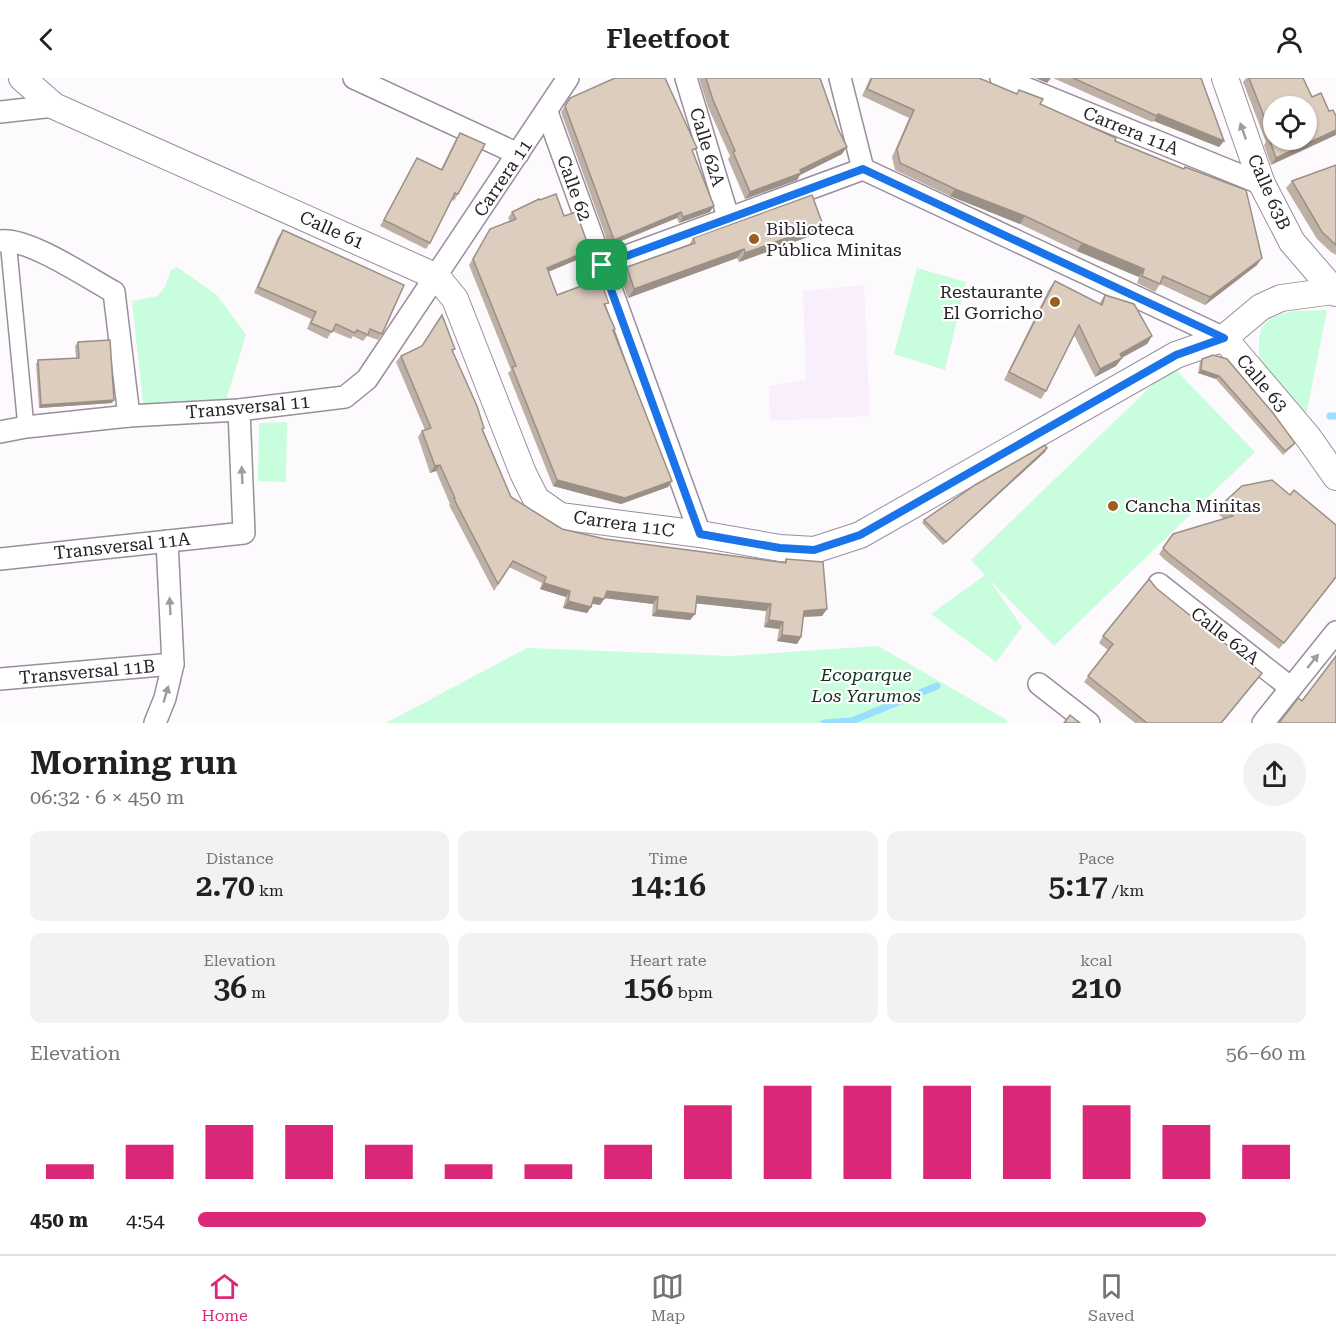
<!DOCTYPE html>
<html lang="en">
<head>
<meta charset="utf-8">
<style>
	:root { --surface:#fff; --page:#f2f2f2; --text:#202124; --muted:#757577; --line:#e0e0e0; --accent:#db2777 }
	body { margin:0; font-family:"Roboto Serif",serif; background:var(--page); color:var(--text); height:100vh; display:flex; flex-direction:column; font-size:22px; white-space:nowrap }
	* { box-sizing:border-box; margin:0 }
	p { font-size:20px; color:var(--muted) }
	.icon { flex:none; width:33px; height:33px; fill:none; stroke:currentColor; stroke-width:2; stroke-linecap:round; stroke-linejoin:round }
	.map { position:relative; height:645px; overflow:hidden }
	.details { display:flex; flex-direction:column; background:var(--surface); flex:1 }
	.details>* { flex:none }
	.buttons { position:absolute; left:1263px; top:18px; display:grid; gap:12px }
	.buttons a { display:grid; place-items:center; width:54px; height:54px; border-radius:50%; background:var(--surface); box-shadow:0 2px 4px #0004; font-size:30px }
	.pin { position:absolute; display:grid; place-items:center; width:51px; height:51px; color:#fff; margin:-26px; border-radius:12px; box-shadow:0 3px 9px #0006 }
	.round { display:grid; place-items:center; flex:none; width:63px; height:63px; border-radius:32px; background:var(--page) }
	.summary { display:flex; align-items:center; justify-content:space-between; height:102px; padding:0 30px }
	h1 { font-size:33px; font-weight:600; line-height:45px }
	.metrics { display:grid; grid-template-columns:repeat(3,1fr); gap:9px; height:102px; padding:6px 30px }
	.metrics div { display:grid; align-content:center; border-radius:12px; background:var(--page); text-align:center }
	.metrics b { font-size:30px; font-weight:600 }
	.metrics small { font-size:16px; font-weight:400 }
	.metrics p { font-size:16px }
	.chart { height:168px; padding:12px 30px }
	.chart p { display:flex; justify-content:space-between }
	.chart svg { width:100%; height:108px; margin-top:6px; stroke:var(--accent); stroke-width:6 }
	ul { padding:0 30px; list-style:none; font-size:20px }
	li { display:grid; grid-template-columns:96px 72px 1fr; align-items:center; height:45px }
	li i { height:15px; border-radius:8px; background:var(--accent) }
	header { display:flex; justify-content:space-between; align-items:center; height:78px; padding:0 30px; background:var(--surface); font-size:27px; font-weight:600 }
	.tab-bar { display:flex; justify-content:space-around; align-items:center; height:84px; border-top:2px solid var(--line); background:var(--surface); font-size:16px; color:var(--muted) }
	.tab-bar a { display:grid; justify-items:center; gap:3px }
	.tab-bar .on { color:var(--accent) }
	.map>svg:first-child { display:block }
</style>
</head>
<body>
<header><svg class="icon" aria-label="back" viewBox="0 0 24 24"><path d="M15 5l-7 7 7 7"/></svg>Fleetfoot<svg class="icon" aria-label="person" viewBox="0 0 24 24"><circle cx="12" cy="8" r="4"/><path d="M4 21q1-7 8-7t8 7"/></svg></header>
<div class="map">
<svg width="1336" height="645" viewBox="0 0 1336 645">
	<rect width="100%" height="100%" fill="#fdfafe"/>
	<path fill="#f9eefc" d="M864 207 870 338 770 343 769 308 806 302 803 213Z"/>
	<g fill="#c8fddd">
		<path d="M177 189 217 217 246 257 226 322 159 328 143 325 132 223 158 218 165 209 171 192Z"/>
		<path d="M917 190 966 204 945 292 894 276Z"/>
		<path d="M1327 232 1306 338 1259 280C1259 273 1258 263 1260 256 1266 229 1306 233 1327 232Z"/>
		<path d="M1172 288 1255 374 1054 568 989 501 1022 549 996 584 931 536 985 497 971 482Z"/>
		<path d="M287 344 286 404 258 403 259 345Z"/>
		<path d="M878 568 1007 642V645H386L527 570 730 578Z"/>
	</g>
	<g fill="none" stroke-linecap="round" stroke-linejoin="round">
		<g stroke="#99defc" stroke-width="7">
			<path d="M1330 338H1336"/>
			<path d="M824 645 852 643 937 608"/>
		</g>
		<defs>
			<path id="pedestrian" d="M8 162 26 349"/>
			<g id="minor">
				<path d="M354 0 518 76"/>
				<path d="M686 0 728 139"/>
				<path d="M840 0 863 91"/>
				<path d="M1001 0 1262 106"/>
				<path d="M0 34 54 28"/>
				<path d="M547 34 700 456"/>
				<path d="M863 91 1224 260"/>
				<path d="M0 163C28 159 88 200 114 214L129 338"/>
				<path d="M602 187 863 91"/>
				<path d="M0 354 26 349 129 338 239 332 345 319 367 301 568 0"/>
				<path d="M0 481 244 455 239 332"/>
				<path d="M1159 506 1291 610"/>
				<path d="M0 601 173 586"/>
				<path d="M1039 606 1089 645"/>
				<path d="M155 645 165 620 173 586 167 463"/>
				<path d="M1263 645 1336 554"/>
			</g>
			<g id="tertiary">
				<path d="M22 0 54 28 437 199 455 221 523 395 536 421 560 438 700 456 780 470 814 472 860 457 1176 277 1224 260 1261 229 1281 220 1333 213"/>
				<path d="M1225 0 1262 106 1292 164 1336 215"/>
				<path d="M1224 260 1308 359 1336 399"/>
			</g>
		</defs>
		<use href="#pedestrian" stroke="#9a8e9d" stroke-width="18"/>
		<use href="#minor" stroke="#9a8e9d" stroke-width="24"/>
		<use href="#tertiary" stroke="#9a8e9d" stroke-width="28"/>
		<use href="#pedestrian" stroke="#fff" stroke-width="15"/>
		<use href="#minor" stroke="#fff" stroke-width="21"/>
		<use href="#tertiary" stroke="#fff" stroke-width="26"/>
	</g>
	<g fill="#beb0a4">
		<path d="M699 0H820L842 76 800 97 797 102 745 121 728 81 730 78 708 29Z"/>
		<path d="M870 0H979L1017 16 1019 12 1040 26 1115 63 1257 187 1205 227 1160 206 1155 214 1137 205 1139 199 1077 173 1020 146 950 118 895 92 892 79 909 40 862 18Z"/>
		<path d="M1053 0H1201L1224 63 1219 69 1154 43 1152 44Z"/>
		<path d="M1246 0H1303L1312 19 1329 33 1271 87 1264 67 1266 64 1243 4Z"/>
		<path d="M570 20 693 75 710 134 679 145 677 140 609 168 561 34Z"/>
		<path d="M460 55 458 116 454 123 452 122 430 165 426 171 380 148 413 87 417 80 441 91 456 61Z"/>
		<path d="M1336 87V177L1331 174 1317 161 1286 110 1292 103Z"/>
		<path d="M540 122 564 138 590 172 586 178 548 194 557 217 606 229 614 253 672 403 668 409 621 426 553 408 508 295 511 292 469 187 490 151 510 143 508 140 512 134Z"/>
		<path d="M823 147 816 156 739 184 737 180 628 220 620 198 627 189 689 167 693 160Z"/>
		<path d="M283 152 382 256 378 262 367 258 363 263 353 258 351 261 332 253 327 261 307 251 311 241 254 215 278 159Z"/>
		<path d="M1055 203 1099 226 1105 217 1152 258 1147 266 1122 280 1116 288 1095 299 1074 257 1046 313 1041 321 1004 302 1049 211Z"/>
		<path d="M78 264 112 325 39 330 36 286 38 282 76 280 75 268Z"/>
		<path d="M421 268 453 274 484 350 483 352 511 419 562 451 605 461 784 484 786 481 827 531 822 538 803 539 801 559 797 566 777 563 779 551 764 549 766 533 696 525 695 536 690 542 652 538 653 526 605 520 600 527 592 526 591 529 587 535 563 530 566 519 540 511 542 505 509 489 494 513 449 427 450 426 436 393 430 395 418 359 422 353 425 352 396 284 401 278Z"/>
		<path d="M1202 281 1295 365 1293 368 1283 377 1216 301 1198 295 1200 284Z"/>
		<path d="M1047 370 1045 374 943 467 922 445 924 442Z"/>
		<path d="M1290 417 1336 447V500L1279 571 1165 482 1159 476 1173 456 1224 441 1216 434 1220 428Z"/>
		<path d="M1156 510 1257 601 1222 645H1135L1084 604 1108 572 1099 565 1103 558Z"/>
	</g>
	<g fill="#9b9086">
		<path d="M1035 0H1051L1047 5Z"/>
		<path d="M1158 36 1224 63 1219 69 1154 43Z"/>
		<path d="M1336 52V57L1271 87 1276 80Z"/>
		<path d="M847 69 842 76 800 97 797 102 745 121 750 114 800 92Z"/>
		<path d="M955 111 1025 138 1020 146 950 118Z"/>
		<path d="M714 128 710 134 679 145 683 139Z"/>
		<path d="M681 134 677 140 609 168 614 162Z"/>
		<path d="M823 147 816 156 739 184 745 175Z"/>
		<path d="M1082 165 1144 191 1139 199 1077 173Z"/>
		<path d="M744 171 737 180 628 220 634 211Z"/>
		<path d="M590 172 586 178 543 196 547 190Z"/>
		<path d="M1262 180 1257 187 1205 227 1210 219Z"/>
		<path d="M1152 258 1147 266 1119 281 1122 280 1116 288 1095 299 1100 291 1120 276Z"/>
		<path d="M1201 292 1219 298 1216 301 1198 295Z"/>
		<path d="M114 322 112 325 39 330 41 327Z"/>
		<path d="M1047 370 1045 374 943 467 946 464Z"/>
		<path d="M440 387 436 393 430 395 435 388Z"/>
		<path d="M557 402 672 403 668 409 621 426 553 408Z"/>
		<path d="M544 505 570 513 566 519 540 511Z"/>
		<path d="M607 513 658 519 653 526 603 520Z"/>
		<path d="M697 518 771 526 766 533 692 525Z"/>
		<path d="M594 519 604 521 600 527 590 525Z"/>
		<path d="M568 523 591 529 587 535 563 530Z"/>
		<path d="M827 531 822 538 799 539 804 533Z"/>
		<path d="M657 532 695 536 690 542 652 538Z"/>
		<path d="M769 542 783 544 779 551 764 549Z"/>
		<path d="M782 557 801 559 797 566 777 563Z"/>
	</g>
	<g fill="#ddcdbf" stroke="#9b9086" stroke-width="1.5" fill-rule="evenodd">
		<path d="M615 0H665L697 70 692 72 714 128 683 139 681 134 614 162 565 28 570 20Z"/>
		<path d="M706 0H820L838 51 847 69 800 92 801 95 750 114 733 74 735 73 713 22Z"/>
		<path d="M872 0H979L1017 16 1019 12 1043 21 1040 26 1116 60 1115 63 1184 91 1185 89 1246 112 1262 180 1210 219 1163 198 1160 206 1142 198 1144 191 1082 165 1025 138 955 111 900 85 897 71 914 32 867 11Z"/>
		<path d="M1073 0H1201L1224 63 1158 36 1157 38Z"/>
		<path d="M1249 0H1303L1312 19 1321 15 1329 33 1333 32 1336 38V52L1276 80 1269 60 1272 59ZM1274 28H1306V62H1274Z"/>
		<path d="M460 55 485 66 458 116 455 115 430 165 384 142 417 80 442 92Z"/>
		<path d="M1336 87V167L1322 154 1292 103Z"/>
		<path d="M556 116 564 138 576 134 590 172 547 190 557 217 600 201 609 225 604 226 615 251 613 252 672 403 625 420 557 402 512 289 516 288 473 181 490 151 516 141 512 134 539 121 540 122Z"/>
		<path d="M812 117 823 147 745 175 744 171 634 211 627 189 695 165 693 160Z"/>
		<path d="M283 152 404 207 382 256 370 251 368 257 357 252 355 255 336 246 332 254 311 245 316 234 258 209Z"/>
		<path d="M1055 203 1102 227 1105 217 1134 226 1152 258 1120 276 1122 280 1100 291 1079 247 1046 313 1009 294Z"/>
		<path d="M442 237 455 271 452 272 477 328 484 350 482 351 511 419 562 451 605 461 786 485V481L823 484 827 531 804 533 801 559 782 557 783 544 769 542 771 526 697 518 695 536 657 532 658 519 607 513 604 521 594 519 591 529 568 523 570 513 544 505 546 499 513 483 498 506 454 421 455 420 440 387 435 388 422 353 431 350 401 278 422 268Z"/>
		<path d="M110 262 114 322 41 327 38 282 79 280 78 264Z"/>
		<path d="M1213 277 1227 281 1273 335 1295 365 1285 373 1219 298 1201 292 1202 281Z"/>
		<path d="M1045 367 1047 370 946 464 924 442 975 407Z"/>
		<path d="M1272 402 1290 417 1294 412 1336 447V499L1284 565 1169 476 1163 470 1173 456 1233 438 1220 428 1242 408Z"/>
		<path d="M1149 501 1156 510 1262 595 1221 645H1147L1088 598 1113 566 1103 558Z"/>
		<path d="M1336 578V645H1279L1298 620 1302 623Z"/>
		<path d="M1070 637 1080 645H1064Z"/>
	</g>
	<defs><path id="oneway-solid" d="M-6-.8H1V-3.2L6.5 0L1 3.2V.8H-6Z" transform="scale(1.5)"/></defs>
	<g fill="#9e9c9f">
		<use href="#oneway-solid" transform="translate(1243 53) rotate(-109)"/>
		<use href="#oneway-solid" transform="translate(242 397) rotate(-93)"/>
		<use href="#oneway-solid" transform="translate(170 528) rotate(-93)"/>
		<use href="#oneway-solid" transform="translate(1313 583) rotate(-51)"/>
		<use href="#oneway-solid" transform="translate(166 616) rotate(-74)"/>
	</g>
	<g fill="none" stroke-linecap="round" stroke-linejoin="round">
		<defs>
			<path id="route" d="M863 91 1224 260 1176 277 860 457 814 472 780 470 700 456 602 187Z"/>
		</defs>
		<use href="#route" stroke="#fff" stroke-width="12"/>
		<use href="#route" stroke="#1a73e8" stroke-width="8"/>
	</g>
	<g fill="#9a601f" stroke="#fff" stroke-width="2">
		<circle cx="754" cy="161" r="6"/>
		<circle cx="1055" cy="224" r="6"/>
		<circle cx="1113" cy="428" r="6"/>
	</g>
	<g text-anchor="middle" stroke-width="4.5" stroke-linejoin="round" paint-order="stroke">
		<g font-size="18" fill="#272329" stroke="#fff">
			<text transform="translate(1131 53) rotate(22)" y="6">Carrera 11A</text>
			<text transform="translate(707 69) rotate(73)" y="6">Calle 62A</text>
			<text transform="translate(503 100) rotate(-56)" y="6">Carrera 11</text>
			<text transform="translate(574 110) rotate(70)" y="6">Calle 62</text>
			<text transform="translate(1269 114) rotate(66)" y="6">Calle 63B</text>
			<text transform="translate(332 152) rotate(24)" y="6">Calle 61</text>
			<text transform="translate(1262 305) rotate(50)" y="6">Calle 63</text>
			<text transform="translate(248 329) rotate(-5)" y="6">Transversal 11</text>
			<text transform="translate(624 446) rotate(8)" y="6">Carrera 11C</text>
			<text transform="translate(122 468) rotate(-6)" y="6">Transversal 11A</text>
			<text transform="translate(1225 558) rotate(38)" y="6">Calle 62A</text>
			<text transform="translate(87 594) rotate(-5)" y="6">Transversal 11B</text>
		</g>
		<g font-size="18" fill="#272329" stroke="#fff" text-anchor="start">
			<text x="766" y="157">Biblioteca<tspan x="766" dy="21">Pública Minitas</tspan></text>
			<text x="1043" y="220" text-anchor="end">Restaurante<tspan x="1043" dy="21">El Gorricho</tspan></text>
			<text x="1125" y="434">Cancha Minitas</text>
		</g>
		<g font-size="18" font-style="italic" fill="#123523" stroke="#fff">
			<text x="866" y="603">Ecoparque<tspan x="866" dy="21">Los Yarumos</tspan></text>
		</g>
	</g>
</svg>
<div class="buttons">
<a><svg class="icon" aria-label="locate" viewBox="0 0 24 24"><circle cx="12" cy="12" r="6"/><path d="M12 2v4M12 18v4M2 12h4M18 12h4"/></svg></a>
</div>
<div class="pin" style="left:602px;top:187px;background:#1e9e55"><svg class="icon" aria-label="arrive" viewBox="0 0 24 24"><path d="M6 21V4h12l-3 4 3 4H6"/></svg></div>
</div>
<section class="details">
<div class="summary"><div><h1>Morning run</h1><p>06:32 · 6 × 450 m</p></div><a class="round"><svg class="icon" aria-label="share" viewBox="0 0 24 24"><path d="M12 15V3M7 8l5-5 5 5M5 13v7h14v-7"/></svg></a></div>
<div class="metrics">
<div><p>Distance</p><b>2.70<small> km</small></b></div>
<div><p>Time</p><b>14:16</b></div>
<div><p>Pace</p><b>5:17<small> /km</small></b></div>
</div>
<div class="metrics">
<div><p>Elevation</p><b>36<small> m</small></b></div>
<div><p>Heart rate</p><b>156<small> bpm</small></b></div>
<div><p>kcal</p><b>210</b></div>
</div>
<div class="chart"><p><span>Elevation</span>56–60 m</p>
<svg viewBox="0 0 160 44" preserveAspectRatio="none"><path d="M5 44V38M15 44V30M25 44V22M35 44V22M45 44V30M55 44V38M65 44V38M75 44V30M85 44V14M95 44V6M105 44V6M115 44V6M125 44V6M135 44V14M145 44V22M155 44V30"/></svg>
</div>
<ul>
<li><b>450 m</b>4:54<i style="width:91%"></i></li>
</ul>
</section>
<nav class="tab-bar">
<a class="on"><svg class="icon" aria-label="home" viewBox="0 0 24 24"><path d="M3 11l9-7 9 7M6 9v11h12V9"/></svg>Home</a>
<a><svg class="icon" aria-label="map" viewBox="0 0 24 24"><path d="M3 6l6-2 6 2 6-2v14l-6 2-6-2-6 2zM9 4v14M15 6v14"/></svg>Map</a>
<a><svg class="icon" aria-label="saved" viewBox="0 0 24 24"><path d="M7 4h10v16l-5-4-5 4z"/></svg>Saved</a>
</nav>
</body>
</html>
